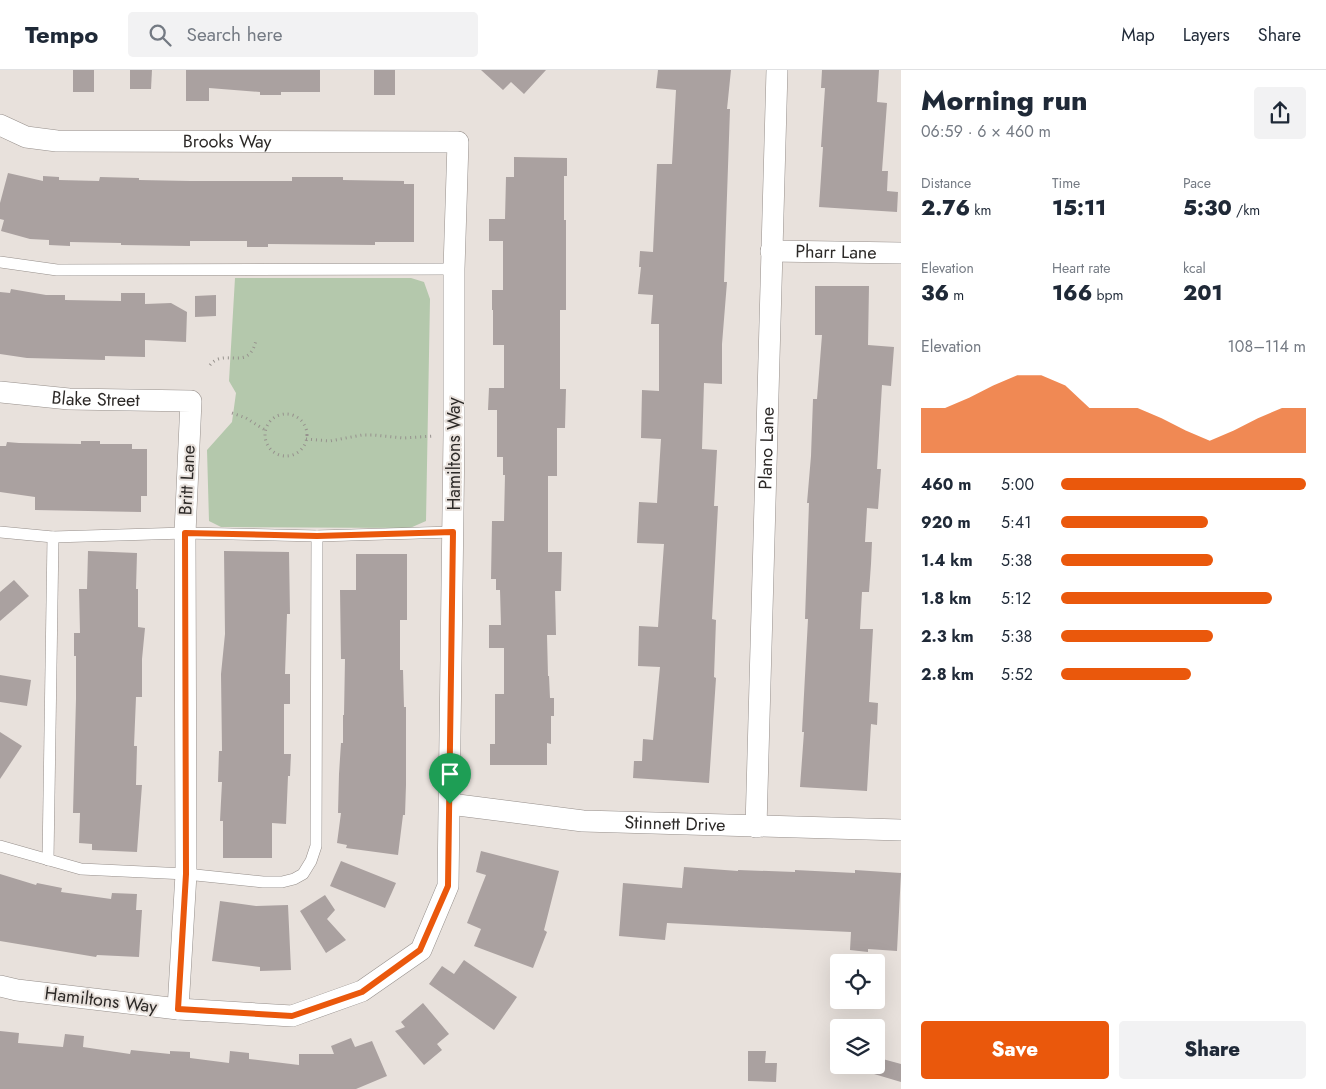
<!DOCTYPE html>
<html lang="en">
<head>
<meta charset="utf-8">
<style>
	:root { --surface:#fff; --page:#f2f2f3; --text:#1f2937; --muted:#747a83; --line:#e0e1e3; --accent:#ea580c }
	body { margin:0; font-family:Jost,sans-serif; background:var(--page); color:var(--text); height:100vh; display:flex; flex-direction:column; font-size:19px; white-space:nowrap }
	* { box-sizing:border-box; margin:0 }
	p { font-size:16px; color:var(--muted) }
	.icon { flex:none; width:28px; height:28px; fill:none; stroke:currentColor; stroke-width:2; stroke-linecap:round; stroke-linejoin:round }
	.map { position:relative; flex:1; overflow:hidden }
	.details { display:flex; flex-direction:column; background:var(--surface); width:425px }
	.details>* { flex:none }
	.fabs { position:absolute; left:830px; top:884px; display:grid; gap:10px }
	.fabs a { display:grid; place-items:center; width:55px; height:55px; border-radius:5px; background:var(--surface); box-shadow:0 5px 20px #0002; font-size:25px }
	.pin { position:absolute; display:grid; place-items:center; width:42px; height:42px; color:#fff; margin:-51px -21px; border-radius:50% 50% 50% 0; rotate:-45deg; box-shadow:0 0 5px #0007 }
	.pin .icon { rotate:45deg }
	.round { display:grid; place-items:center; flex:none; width:52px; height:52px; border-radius:5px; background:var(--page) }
	.headline { display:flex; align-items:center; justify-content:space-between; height:85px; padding:0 20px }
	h1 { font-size:28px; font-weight:800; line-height:38px }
	.figures { display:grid; grid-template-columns:repeat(3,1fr); gap:8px; height:85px; padding:5px 20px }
	.figures div { display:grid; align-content:center }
	.figures b { font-size:21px; font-weight:800 }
	.figures small { font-size:14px; font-weight:400 }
	.figures p { font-size:14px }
	.chart { height:140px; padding:10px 20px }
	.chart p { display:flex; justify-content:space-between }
	.chart svg { width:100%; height:90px; margin-top:5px; fill:var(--accent); opacity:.7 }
	.primary-button { display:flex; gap:10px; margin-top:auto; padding:10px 20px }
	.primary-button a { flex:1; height:58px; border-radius:5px; background:var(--accent); color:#fff; font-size:20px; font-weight:800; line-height:58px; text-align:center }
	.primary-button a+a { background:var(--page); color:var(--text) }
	ul { padding:0 20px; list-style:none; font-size:16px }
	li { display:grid; grid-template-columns:80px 60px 1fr; align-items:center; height:38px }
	li i { height:12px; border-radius:6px; background:var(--accent) }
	header { display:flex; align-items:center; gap:30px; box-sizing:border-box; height:70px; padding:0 25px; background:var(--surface); border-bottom:1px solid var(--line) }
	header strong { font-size:24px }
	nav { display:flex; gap:28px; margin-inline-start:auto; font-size:18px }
	.search { width:350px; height:45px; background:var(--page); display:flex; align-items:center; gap:12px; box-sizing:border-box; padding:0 18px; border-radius:5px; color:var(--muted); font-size:19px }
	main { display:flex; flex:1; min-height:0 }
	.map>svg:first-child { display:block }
</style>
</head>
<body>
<header>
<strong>Tempo</strong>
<div class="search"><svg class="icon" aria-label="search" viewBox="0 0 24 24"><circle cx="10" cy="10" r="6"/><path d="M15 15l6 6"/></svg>Search here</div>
<nav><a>Map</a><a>Layers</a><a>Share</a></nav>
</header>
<main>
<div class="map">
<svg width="901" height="1019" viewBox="0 0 901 1019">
	<rect width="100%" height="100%" fill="#e8e1dc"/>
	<path fill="#b4c8ac" d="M235 208H411L424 212 430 229 426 451 410 458 221 457 209 451 207 380 232 352 236 323 229 311Z"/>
	<g fill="#aaa1a0">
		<rect x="73" y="0" width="21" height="22"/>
		<path d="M130 0H152L151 19H130Z"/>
		<path d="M186 0H320V22H281V25H260V22L209 18V31H186Z"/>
		<rect x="374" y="0" width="21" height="25"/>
		<path d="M481 0H546L524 24 511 12 503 20Z"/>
		<path d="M658 0H731L727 39H730L724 212H727L722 274V314L704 313 702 379 717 380 714 436H718L712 549 716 550 714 607 716 608 709 713 633 708 634 691H642L643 669 653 670 660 597 638 596 639 556 658 557 664 474 637 473 639 432 657 433 661 369 641 368 642 320 659 321V254H651L653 225 638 224 641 197H639L640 181 653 182 657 94H672L676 20 656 18Z"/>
		<path d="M822 0H879L877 32 887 33 882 101H888L887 121 898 122 897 142 819 137 823 77H821L825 18H821Z"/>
		<path d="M514 87 567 88V106H564V150H566V240H560V319H566L565 358H557V406H548V482H562L561 521H555L556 565H547L548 606H549L550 628H554V646H551V674L547 673V695H490V674H495V624H504V578H489V555H501L500 520H496V509H491L492 451H504L505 405H503V387H497V340H488L489 318H504V275H493V240H492V220H503V171H489V149H505L506 107H514Z"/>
		<path d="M8 103 43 111V106L59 107V110L99 111 100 107 139 108V110L190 111H292V107H343V110L404 111V114H414V172H375V175L268 174V177H247V171H190V176L121 175V173L70 172V176L49 175V170L30 169 1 161 4 150 0 149V133Z"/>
		<path d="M815 216H869L868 275 894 277 891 316 882 315 877 399H881L878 439 867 438 865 472H872L871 494 869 522H862L860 559H873L869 632 878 633 877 655 871 654 867 721 800 717 804 662H802L808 549H805L809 433H807L811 386 813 329H817L822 265H815Z"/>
		<path d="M11 219 46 225H65V230L121 231V223H145V234L171 233 187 242 186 272 145 270V287L105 286V290L27 288 0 284V222L10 223Z"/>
		<path d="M216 225V246L195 247V226Z"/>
		<path d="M81 371H100V374H132V379H147V426H141V442L35 440V427L0 422V376H6L7 372 19 373 81 374Z"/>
		<path d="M88 481 137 483 136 519H138V557L145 558 142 589V627H136L134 676H137L136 715H142L137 782 92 780V774L79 773 80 743H73L76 629V586H74V563H80L79 519H87Z"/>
		<path d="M224 481 289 482 290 544H287L285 604H290V634H284V684H291L290 706H288L286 754 272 753V788H223V751H220L222 712H218L219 681H222L221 604 225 564Z"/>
		<path d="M356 484H407V550H400V600H403L404 637H406V715L405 745H403L398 785 346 778 347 775 337 773 341 743H338L339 704 341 673H343V645H344L345 589H341L340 520H356Z"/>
		<path d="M14 510 29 526 0 551V522Z"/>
		<path d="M0 605 31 610 27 636 0 632Z"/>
		<path d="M0 662 22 676 0 709Z"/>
		<path d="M481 781 559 801 544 860 547 862 533 898 474 876 481 859 467 853 486 805 476 802Z"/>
		<path d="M341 791 396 813 385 838 330 816Z"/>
		<path d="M684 797 738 801V800L795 802V800L855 803V800L901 803 897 881 868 879V882L850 880 851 862 786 859 667 853 665 870 619 866 623 813 682 818Z"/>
		<path d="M0 804 36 815 37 813 62 818 61 822 111 829 112 823 137 824 136 840H142L139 887 97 885 96 887 0 871Z"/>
		<path d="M325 825 335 840 327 849 346 870 326 883 300 841Z"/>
		<path d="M220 831 256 836 288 835 291 900 260 901V897L212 891Z"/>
		<path d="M464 890 517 927 494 960 429 914 442 896 454 904Z"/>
		<path d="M423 933 449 964 437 974 442 980 424 995 395 961 405 957 401 952Z"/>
		<path d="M0 961 19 963 18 973 63 977 65 964 84 966 83 977 130 984 131 980 170 984V981L190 982V988L229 993 230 981 249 983V989L299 995V984H334L331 976 351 968 355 977 372 971 387 1006 356 1019H0Z"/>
		<path d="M748 981H766L765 993H777L776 1012 748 1011Z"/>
		<path d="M879 988 901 994V1012L874 1004Z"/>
	</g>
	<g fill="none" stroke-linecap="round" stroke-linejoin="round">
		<defs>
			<g id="service">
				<path d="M0 192 57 200 454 199"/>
				<path d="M0 462 53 467 185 463 317 466 453 462"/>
				<path d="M0 776 81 799 186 804 263 812H282L294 809 303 804 311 791 316 776 317 466"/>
				<path d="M48 790 53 467"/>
			</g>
			<g id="minor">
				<path id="s1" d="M0 55 26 67 57 71 458 72 454 199V365L448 816 421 880 362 921 292 946 178 939 17 920 0 916"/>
				<path id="s2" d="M771 181 901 183"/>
				<path id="s3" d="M0 322 69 329 191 331 185 463 186 804 178 939"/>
				<path id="s4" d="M450 734 583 751 901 760"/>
				<path id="s5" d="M756 757 777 0"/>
			</g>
		</defs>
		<use href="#service" stroke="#968f8b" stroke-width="12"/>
		<use href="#minor" stroke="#968f8b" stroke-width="22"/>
		<g stroke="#96918d" stroke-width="3" stroke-dasharray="1 4" stroke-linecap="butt">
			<path d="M210 295C224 277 249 303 256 270"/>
			<path d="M232 343 246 348 265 360"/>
			<circle cx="286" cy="365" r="21"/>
			<path d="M306 369 330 371 362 365H373L404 368 434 366"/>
		</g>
		<use href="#service" stroke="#fff" stroke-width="11"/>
		<use href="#minor" stroke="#fff" stroke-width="21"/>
	</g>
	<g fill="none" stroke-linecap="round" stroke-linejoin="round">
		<defs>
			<path id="route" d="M453 462 448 816 420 880 362 922 292 946 178 939 186 804 185 463 317 466Z"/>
		</defs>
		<use href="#route" stroke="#fff" stroke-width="10"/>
		<use href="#route" stroke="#ea580c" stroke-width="6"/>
	</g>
	<g text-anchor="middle" stroke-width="4" stroke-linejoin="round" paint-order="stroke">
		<g font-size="18" fill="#2c2927" stroke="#e8e1dc">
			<text dy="6" stroke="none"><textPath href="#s1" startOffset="230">Brooks Way</textPath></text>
			<text dy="6" stroke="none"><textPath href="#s2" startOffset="65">Pharr Lane</textPath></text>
			<text dy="6" stroke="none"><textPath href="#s3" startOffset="96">Blake Street</textPath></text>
			<text dy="6" stroke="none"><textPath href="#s5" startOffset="379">Plano Lane</textPath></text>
			<text transform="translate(454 384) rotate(-90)" y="6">Hamiltons Way</text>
			<text transform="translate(187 410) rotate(-87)" y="6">Britt Lane</text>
			<text dy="6" stroke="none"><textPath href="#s4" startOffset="226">Stinnett Drive</textPath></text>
			<text transform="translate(101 930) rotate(7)" y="6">Hamiltons Way</text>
		</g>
	</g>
</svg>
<div class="fabs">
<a><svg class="icon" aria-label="locate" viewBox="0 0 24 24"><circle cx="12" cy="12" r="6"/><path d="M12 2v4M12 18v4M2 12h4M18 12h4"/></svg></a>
<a><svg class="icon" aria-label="layers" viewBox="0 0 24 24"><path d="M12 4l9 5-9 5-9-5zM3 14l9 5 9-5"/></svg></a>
</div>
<div class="pin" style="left:450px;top:734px;background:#1e9e55"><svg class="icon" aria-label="arrive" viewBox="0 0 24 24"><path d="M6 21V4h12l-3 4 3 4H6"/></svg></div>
</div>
<section class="details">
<div class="headline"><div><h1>Morning run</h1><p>06:59 · 6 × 460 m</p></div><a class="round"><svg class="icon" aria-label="share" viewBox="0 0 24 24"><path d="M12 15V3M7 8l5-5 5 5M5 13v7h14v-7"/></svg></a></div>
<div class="figures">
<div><p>Distance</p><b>2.76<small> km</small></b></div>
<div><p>Time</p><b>15:11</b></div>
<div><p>Pace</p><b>5:30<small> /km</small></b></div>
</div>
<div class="figures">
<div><p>Elevation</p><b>36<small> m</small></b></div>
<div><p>Heart rate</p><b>166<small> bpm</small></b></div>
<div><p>kcal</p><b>201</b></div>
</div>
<div class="chart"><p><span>Elevation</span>108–114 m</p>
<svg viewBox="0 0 160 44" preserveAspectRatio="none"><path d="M0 44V22L10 22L20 17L30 11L40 6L50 6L60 11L70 22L80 22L90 22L100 27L110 33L120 38L130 33L140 27L150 22L160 22V44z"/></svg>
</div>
<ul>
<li><b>460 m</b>5:00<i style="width:100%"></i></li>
<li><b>920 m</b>5:41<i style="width:60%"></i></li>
<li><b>1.4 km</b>5:38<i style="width:62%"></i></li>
<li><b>1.8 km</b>5:12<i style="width:86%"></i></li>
<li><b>2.3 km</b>5:38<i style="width:62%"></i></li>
<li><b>2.8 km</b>5:52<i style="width:53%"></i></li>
</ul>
<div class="primary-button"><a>Save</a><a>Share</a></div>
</section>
</main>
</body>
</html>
